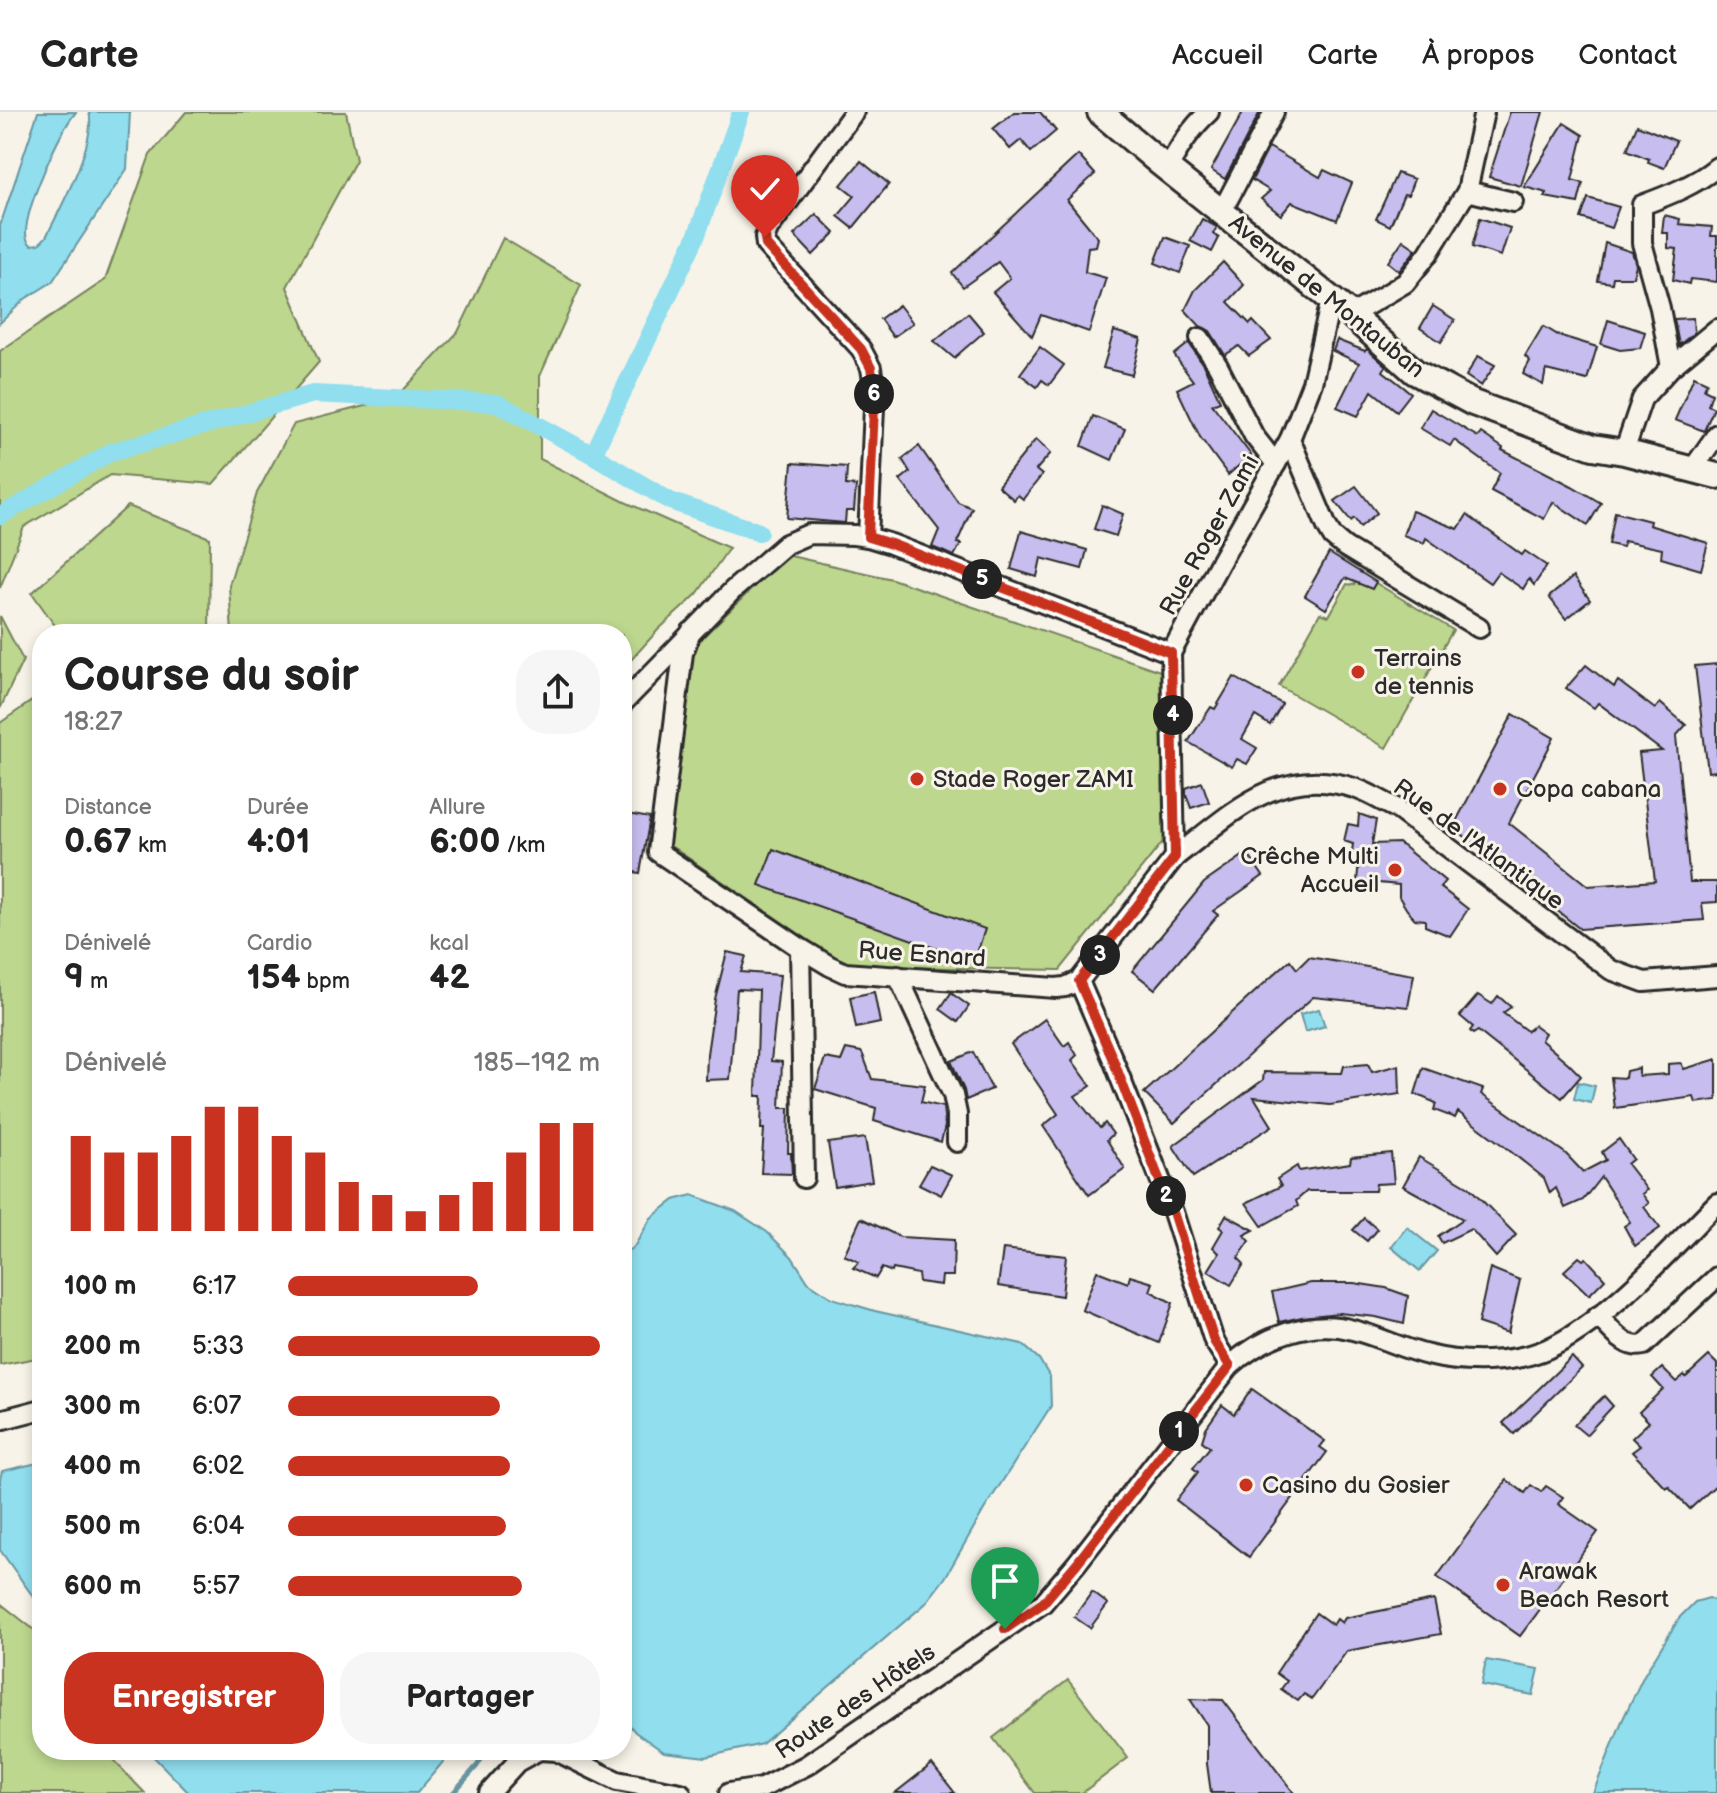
<!DOCTYPE html>
<html lang="fr">
<head>
<meta charset="utf-8">
<style>
	:root { --surface:#fff; --page:#f6f6f6; --text:#222; --muted:#767676; --line:#e0e0e0; --accent:#c8321e }
	body { margin:0; font-family:"Balsamiq Sans",sans-serif; background:var(--page); color:var(--text); height:100vh; display:flex; flex-direction:column; font-size:30px; white-space:nowrap }
	* { box-sizing:border-box; margin:0 }
	p { font-size:26px; color:var(--muted) }
	.icon { flex:none; width:44px; height:44px; fill:none; stroke:currentColor; stroke-width:2; stroke-linecap:round; stroke-linejoin:round }
	.map { position:relative; flex:1; overflow:hidden }
	.side { position:absolute; left:32px; top:512px; width:600px; height:1136px; display:flex; flex-direction:column; background:var(--surface); border-radius:32px; box-shadow:0 4px 12px #0003 }
	.side>* { flex:none }
	.pin { position:absolute; display:grid; place-items:center; width:68px; height:68px; color:#fff; margin:-82px -34px; border-radius:50% 50% 50% 0; rotate:-45deg; box-shadow:0 0 8px #0007 }
	.pin .icon { rotate:45deg }
	.km { position:absolute; width:40px; height:40px; margin:-20px; border-radius:50%; background:#222; color:#fff; font-size:22px; line-height:40px; text-align:center }
	.round { display:grid; place-items:center; flex:none; width:84px; height:84px; border-radius:32px; background:var(--page) }
	.overview { display:flex; align-items:center; justify-content:space-between; height:136px; padding:0 32px }
	h1 { font-size:44px; font-weight:800; line-height:60px }
	.metrics { display:grid; grid-template-columns:repeat(3,1fr); gap:12px; height:136px; padding:8px 32px }
	.metrics div { display:grid; align-content:center }
	.metrics b { font-size:34px; font-weight:800 }
	.metrics small { font-size:22px; font-weight:400 }
	.metrics p { font-size:22px }
	.chart { height:224px; padding:16px 32px }
	.chart p { display:flex; justify-content:space-between }
	.chart svg { width:100%; height:144px; margin-top:8px; stroke:var(--accent); stroke-width:6 }
	.action { display:flex; gap:16px; margin-top:auto; padding:16px 32px }
	.action a { flex:1; height:92px; border-radius:32px; background:var(--accent); color:#fff; font-size:32px; font-weight:800; line-height:92px; text-align:center }
	.action a+a { background:var(--page); color:var(--text) }
	ul { padding:0 32px; list-style:none; font-size:26px }
	li { display:grid; grid-template-columns:128px 96px 1fr; align-items:center; height:60px }
	li i { height:20px; border-radius:10px; background:var(--accent) }
	header { display:flex; align-items:center; gap:48px; box-sizing:border-box; height:112px; padding:0 40px; background:var(--surface); border-bottom:2px solid var(--line) }
	header strong { font-size:38px }
	nav { display:flex; gap:44px; margin-inline-start:auto; font-size:28px }
	.map>svg:first-child { display:block }
</style>
</head>
<body>
<header>
<strong>Carte</strong>
<nav><a>Accueil</a><a>Carte</a><a>À propos</a><a>Contact</a></nav>
</header>
<div class="map">
<svg width="1717" height="1681" viewBox="0 0 1717 1681">
	<rect width="100%" height="100%" fill="#f7f3e8"/>
	<filter id="ink" filterUnits="userSpaceOnUse"><feTurbulence type="fractalNoise" baseFrequency=".0125" numOctaves="2"/><feDisplacementMap in="SourceGraphic" scale="16" xChannelSelector="R" yChannelSelector="G"/><feConvolveMatrix kernelMatrix="1 2 1 2 8 2 1 2 1" color-interpolation-filters="sRGB"/></filter>
	<g filter="url(#ink)">
		<g fill="#bdd78e" stroke="#74815c" stroke-width="2">
			<path d="M186 0H346L356 48 287 175 319 250 213 372 110 363 24 415 0 476V239L105 168 150 43Z"/>
			<path d="M503 126 581 173 540 264V347L625 390 729 436 697 482 658 518 622 558V522H232L229 473 257 381 294 312 396 286 458 220Z"/>
			<path d="M128 394 210 426 209 522H61L32 481Z"/>
			<path d="M786 443 892 467 1163 560 1166 726 1060 858 846 854 662 728 686 542Z"/>
			<path d="M1361 462 1453 518 1386 636 1279 574 1320 501 1329 504 1347 472 1354 473Z"/>
			<path d="M0 504 23 548 1 595 0 593Z"/>
			<path d="M42 582V1245L0 1253V611Z"/>
			<path d="M0 1491 42 1524V1638H109L116 1651 145 1681H0Z"/>
			<path d="M1068 1568 1128 1646 1082 1681H1035L993 1626Z"/>
		</g>
		<g fill="#90deee" stroke="#6896a0" stroke-width="2">
			<path d="M38 0H76C59 20 25 97 26 122 27 129 27 128 31 133L39 132 46 125C60 97 97 30 89 0H130L127 57 52 170 25 187 0 211V114Z"/>
			<path d="M1319 897 1325 914 1305 920 1300 902Z"/>
			<path d="M1578 970 1595 974 1591 991 1574 987Z"/>
			<path d="M692 1083 735 1099 767 1120 792 1145 808 1170 832 1186 875 1199 1022 1232 1039 1247 1050 1265 1051 1294 985 1396 945 1466 925 1492 762 1632 706 1645 664 1640 635 1620 622 1604V1142L634 1135 651 1106 674 1088Z"/>
			<path d="M1407 1115 1437 1139 1420 1159 1391 1135Z"/>
			<path d="M42 1350V1497L0 1438V1367L2 1359Z"/>
			<path d="M1709 1486 1717 1490V1681H1593L1622 1609 1644 1563 1680 1505 1695 1490Z"/>
			<path d="M1486 1548 1539 1557 1533 1583 1481 1573Z"/>
			<path d="M147 1638H453L417 1681H189Z"/>
		</g>
		<g fill="none" stroke-linecap="round" stroke-linejoin="round">
			<g stroke="#6896a0" stroke-width="5">
				<path d="M622 1612 627 1610"/>
				<path d="M453 1681 477 1654 487 1638"/>
			</g>
			<g stroke="#90deee" stroke-width="18">
				<path d="M593 343 696 125 741 0"/>
				<path d="M0 404 111 340 313 282 497 291 593 343 670 389 759 420"/>
			</g>
		</g>
		<g fill="#c7bdee" stroke="#2b2b2b" stroke-width="2">
			<path d="M1014 0H1040L1056 19 1031 40 1021 28 1010 37 993 17Z"/>
			<path d="M1243 0H1260L1225 67 1211 58Z"/>
			<path d="M1510 0H1543L1521 74 1489 65Z"/>
			<path d="M1564 11 1583 23 1572 68 1583 71 1578 91 1545 85 1547 81 1524 75Z"/>
			<path d="M1637 13 1676 29 1664 56 1648 50 1649 47 1627 38Z"/>
			<path d="M1269 35 1320 65 1324 58 1352 71 1337 108 1292 90 1281 103 1261 87 1270 79 1252 68Z"/>
			<path d="M1078 43 1095 62 1067 88 1098 126 1096 134 1088 135 1085 160 1106 166 1089 220 1041 203 1032 224 993 180 1010 166 998 150 963 175 952 161Z"/>
			<path d="M861 49 889 72 853 116 838 104 855 84 841 73Z"/>
			<path d="M1397 61 1414 67 1408 83 1404 82 1390 114 1376 107Z"/>
			<path d="M1588 86 1619 95 1611 116 1581 106Z"/>
			<path d="M816 102 835 121 813 143 794 123Z"/>
			<path d="M1664 103 1680 107 1679 112 1712 115 1711 124H1717V170L1690 167 1689 172 1673 168 1677 137 1668 136V121H1662Z"/>
			<path d="M1480 106 1510 116 1501 144 1472 135Z"/>
			<path d="M1202 107 1217 115 1213 122 1219 126 1212 140 1190 129Z"/>
			<path d="M1165 125 1190 134 1180 161 1155 151Z"/>
			<path d="M1403 128 1416 137 1399 159 1388 150Z"/>
			<path d="M1605 131 1632 140 1636 153 1633 165H1613L1612 171 1598 169Z"/>
			<path d="M1223 150 1244 173 1228 190 1250 212 1253 209 1271 228 1249 244 1239 234 1225 243 1210 219 1200 214 1185 198 1195 178Z"/>
			<path d="M899 193 913 211 893 225 880 207Z"/>
			<path d="M1433 194 1455 208 1441 230 1420 216Z"/>
			<path d="M968 201 984 220 954 246 934 229Z"/>
			<path d="M1693 206 1694 221 1679 233 1674 207Z"/>
			<path d="M1608 208 1645 220 1640 236 1620 238 1601 232Z"/>
			<path d="M1543 214 1558 223 1597 235 1587 268 1546 258 1543 273 1523 262 1530 249 1525 244Z"/>
			<path d="M1114 219 1141 227 1132 263 1103 256Z"/>
			<path d="M1337 228 1365 239 1367 237 1386 254 1383 259 1411 281 1397 299 1372 279 1358 304 1337 295 1359 251 1333 239Z"/>
			<path d="M1189 231 1205 256 1220 289 1212 292 1251 343 1228 363 1200 325 1177 277 1193 269 1174 243Z"/>
			<path d="M1040 235 1064 253 1049 273 1042 268 1037 275 1020 262Z"/>
			<path d="M1478 244 1495 253 1481 274 1466 264Z"/>
			<path d="M1694 264 1707 270 1704 277 1712 281 1708 293 1714 296 1704 319 1675 308Z"/>
			<path d="M1431 297 1478 325 1481 321 1503 336 1502 338 1572 374 1601 391 1588 413 1553 390 1544 407 1491 379 1500 361 1454 328 1450 334 1420 316Z"/>
			<path d="M1093 304 1125 317 1112 348 1082 334Z"/>
			<path d="M1036 327 1051 341 1036 358 1042 363 1023 387 1018 383 1014 388 998 374Z"/>
			<path d="M919 334 958 390 972 396 957 431 961 432 954 444 932 435 939 418 900 368 910 360 902 347Z"/>
			<path d="M792 351 847 355 846 373 856 374 854 399H846L845 411 787 406Z"/>
			<path d="M1356 374 1377 401 1360 415 1354 406 1351 409 1335 389Z"/>
			<path d="M1102 393 1123 402 1116 424 1094 417Z"/>
			<path d="M1412 399 1458 417 1467 403 1522 443 1525 439 1547 454 1534 473 1529 467 1523 477 1498 460 1490 471 1426 426 1424 431 1403 423Z"/>
			<path d="M1615 400 1650 409 1649 413 1708 431 1701 458 1661 446 1662 437 1624 429 1623 435 1609 432Z"/>
			<path d="M1021 419 1087 438 1082 457 1041 446 1037 465 1011 457Z"/>
			<path d="M1329 441 1376 470 1372 477 1345 466 1326 497 1305 484Z"/>
			<path d="M1573 465 1590 488 1566 507 1549 485Z"/>
			<path d="M1717 552V659L1708 660 1695 554Z"/>
			<path d="M1586 553 1614 575 1618 569 1655 597 1660 591 1686 613 1676 624 1690 770H1717V790L1702 791 1704 808 1580 817 1453 715 1513 602 1554 626 1509 711 1588 774 1655 769 1639 641 1662 639 1598 591 1594 596 1566 576Z"/>
			<path d="M1234 565 1282 592 1270 613 1255 604 1242 627 1257 636 1247 652 1237 647 1232 655 1188 630 1211 595 1215 597Z"/>
			<path d="M1202 670 1209 690 1191 696 1186 682V676Z"/>
			<path d="M622 701 650 706 640 761 622 758Z"/>
			<path d="M1359 702 1376 708 1372 732 1399 731 1445 769 1440 775 1468 797 1450 824 1425 814V808L1415 807 1407 798 1399 785V773L1357 769 1359 748 1351 747 1353 732 1344 729 1348 712 1358 714Z"/>
			<path d="M773 737 985 817 974 850 759 773Z"/>
			<path d="M1247 741 1263 764 1213 799 1218 803 1155 877 1132 859 1204 771Z"/>
			<path d="M727 840 746 844 741 860 780 863 771 949 782 950 780 996H789L788 1041H791L792 1062 761 1061 764 1017H761L762 984H756L759 878 737 877 730 967 706 968 707 942 715 887Z"/>
			<path d="M1309 845 1414 863 1408 895 1313 885 1174 1011 1144 981 1290 848 1297 857Z"/>
			<path d="M874 880 880 911 856 916 850 885Z"/>
			<path d="M951 881 969 894 958 910 940 897Z"/>
			<path d="M1478 883 1492 892 1498 884 1511 895 1503 901 1527 919 1534 913 1545 921 1541 928 1568 951 1581 964 1562 986 1478 919 1473 922 1470 919 1473 915 1460 904Z"/>
			<path d="M1045 907 1064 934 1069 930 1077 943 1072 948 1091 974 1075 984 1100 1016 1105 1011 1113 1022 1107 1028 1125 1057 1089 1083 1043 1014 1058 1002 1011 932Z"/>
			<path d="M846 937 861 940 863 943 872 967 925 973 921 990 943 995 945 1014 941 1030 874 1009 876 996 815 977 825 946 841 949Z"/>
			<path d="M973 940 992 977 966 988 964 978 951 949Z"/>
			<path d="M1717 947V988L1696 991 1694 985 1615 996 1611 965 1625 966 1626 959 1639 956V964L1668 962V952L1681 951 1684 957Z"/>
			<path d="M1368 952 1372 960 1399 953 1400 982 1330 993 1254 985 1272 1014 1193 1065 1173 1034 1263 968 1264 960 1342 961 1344 954Z"/>
			<path d="M1423 956 1483 977 1481 982 1565 1041 1583 1060 1606 1048 1602 1040 1619 1027 1633 1047 1627 1052 1647 1078 1642 1082 1649 1091 1644 1095 1660 1116 1635 1134 1624 1114 1630 1110 1601 1065 1583 1088 1565 1096 1556 1076 1550 1081 1544 1066 1501 1032 1458 1000 1455 1006 1434 998 1436 991 1415 982Z"/>
			<path d="M865 1026 872 1069 835 1075 828 1031Z"/>
			<path d="M1391 1041 1394 1071 1376 1072 1375 1079H1307L1296 1089 1298 1094 1262 1114 1246 1091 1281 1074 1277 1067 1297 1054 1299 1059 1350 1051 1351 1045Z"/>
			<path d="M1419 1045 1469 1075 1516 1123 1496 1145 1471 1117 1442 1131 1438 1124 1463 1107 1403 1074Z"/>
			<path d="M930 1053 952 1063 941 1083 919 1072Z"/>
			<path d="M1226 1103 1254 1118 1244 1123 1250 1129 1238 1146 1244 1152 1231 1173 1208 1159 1219 1141 1213 1135 1223 1118 1219 1115Z"/>
			<path d="M861 1106 900 1125 954 1128 953 1164H942L941 1173 919 1170 918 1162 893 1157 892 1160 882 1156 876 1166 853 1156 859 1150 844 1143Z"/>
			<path d="M1364 1106 1377 1117 1367 1129 1353 1118Z"/>
			<path d="M1003 1137 1066 1144 1062 1184 998 1174Z"/>
			<path d="M1579 1145 1583 1148 1586 1146 1605 1167 1589 1183 1564 1159Z"/>
			<path d="M1490 1156 1520 1168 1508 1221 1478 1211Z"/>
			<path d="M1097 1159 1128 1171 1130 1164 1153 1171 1150 1179 1173 1191 1159 1231 1082 1198Z"/>
			<path d="M1311 1171H1354L1386 1176 1408 1184 1404 1212 1376 1205 1339 1201 1302 1205 1279 1210 1272 1180Z"/>
			<path d="M1709 1244 1717 1252V1372L1690 1397 1668 1374 1666 1376 1632 1340 1640 1334 1632 1326 1649 1310 1639 1300 1663 1277 1652 1265 1662 1256 1676 1270 1684 1263 1686 1265Z"/>
			<path d="M1572 1245 1582 1256 1514 1322 1503 1311Z"/>
			<path d="M1252 1277 1325 1329 1320 1335 1327 1340 1249 1445 1176 1388 1198 1360 1193 1356 1210 1335 1202 1329 1206 1316 1222 1293 1234 1302Z"/>
			<path d="M1604 1284 1613 1294 1586 1323 1574 1313Z"/>
			<path d="M1507 1368 1525 1381 1531 1373 1541 1380 1546 1374 1563 1385 1558 1392 1598 1420 1520 1524 1437 1465Z"/>
			<path d="M1092 1480 1108 1492 1090 1516 1074 1505Z"/>
			<path d="M1434 1488 1441 1522 1347 1539 1312 1587 1304 1582 1298 1589 1281 1577 1287 1569 1276 1561 1316 1501 1333 1513 1337 1507 1342 1511 1345 1506Z"/>
			<path d="M1190 1587 1223 1588 1294 1681H1211L1207 1652V1613Z"/>
			<path d="M932 1652 955 1681H895Z"/>
		</g>
		<g fill="none" stroke-linecap="round" stroke-linejoin="round">
			<defs>
				<g id="street">
					<path d="M854 0 769 116 765 125 766 133 861 237 871 256 873 269 874 296 868 425 891 432 1171 541 1219 452 1290 327 1312 271 1331 188"/>
					<path d="M1167 57C1179 36 1191 16 1209 0"/>
					<path d="M1467 79 1513 90"/>
					<path d="M1222 99 1274 0"/>
					<path d="M1351 203 1405 171 1428 142 1467 79 1484 0"/>
					<path d="M1200 226 1218 254 1254 324 1276 352"/>
					<path d="M1671 255 1660 196 1642 131V93C1669 83 1695 73 1717 55"/>
					<path d="M1290 327 1327 415 1333 425 1345 435 1479 516"/>
					<path d="M1624 340 1642 287 1671 255 1717 217"/>
					<path d="M1692 358 1717 322"/>
					<path d="M691 520 683 541 658 740 800 836 830 854 845 861 1056 876 1065 875 1079 869 1175 745 1171 541"/>
					<path d="M622 592 733 478 786 432 809 422 854 423 868 425"/>
					<path d="M1175 745C1231 702 1280 650 1357 677 1371 682 1383 690 1396 696L1611 858 1644 870 1717 864"/>
					<path d="M800 836 804 1066"/>
					<path d="M898 864 953 983 957 1002V1030"/>
					<path d="M1079 869 1114 950 1173 1100 1214 1229 1230 1254"/>
					<path d="M1598 1204C1611 1217 1625 1238 1644 1233L1717 1165"/>
					<path d="M0 1308 42 1297"/>
					<path d="M489 1681 517 1650 539 1638 556 1639 617 1669 681 1681"/>
					<path d="M729 1681 762 1676 807 1653 1043 1491 1077 1451 1230 1254C1262 1225 1310 1206 1353 1218 1378 1224 1402 1237 1428 1243 1464 1252 1512 1252 1547 1237 1607 1210 1670 1138 1717 1091"/>
				</g>
				<path id="secondary" d="M1100 0 1160 51 1351 203 1415 260 1473 291 1593 335 1624 340 1717 364"/>
			</defs>
			<use href="#street" stroke="#2b2b2b" stroke-width="24"/>
			<use href="#secondary" stroke="#2b2b2b" stroke-width="30"/>
			<use href="#street" stroke="#f7f3e8" stroke-width="18"/>
			<use href="#secondary" stroke="#f7f3e8" stroke-width="24"/>
		</g>
	</g>
	<g fill="none" stroke-linecap="round" stroke-linejoin="round" filter="url(#ink)">
		<defs>
			<path id="route" d="M765 125 766 133 861 237 871 256 873 269 874 296 868 425 891 432 1171 541 1175 745 1079 869 1114 950 1157 1062 1173 1100 1214 1229 1230 1254 1077 1451 1043 1491 1005 1517"/>
		</defs>
		<use href="#route" stroke="#fff" stroke-width="16"/>
		<use href="#route" stroke="#c8321e" stroke-width="10"/>
	</g>
	<g fill="#c8321e" stroke="#f7f3e8" stroke-width="3">
		<circle cx="1358" cy="560" r="8"/>
		<circle cx="917" cy="667" r="8"/>
		<circle cx="1500" cy="677" r="8"/>
		<circle cx="1395" cy="758" r="8"/>
		<circle cx="1246" cy="1373" r="8"/>
		<circle cx="1503" cy="1473" r="8"/>
	</g>
	<g text-anchor="middle" stroke-width="6" stroke-linejoin="round" paint-order="stroke">
		<g font-size="24" fill="#2b2b2b" stroke="#f7f3e8">
			<text transform="translate(1327 184) rotate(39)" y="8">Avenue de Montauban</text>
			<text transform="translate(1209 423) rotate(-61)" y="8">Rue Roger Zami</text>
			<text transform="translate(1479 732) rotate(36)" y="8">Rue de l'Atlantique</text>
			<text transform="translate(922 842) rotate(4)" y="8">Rue Esnard</text>
			<text transform="translate(855 1589) rotate(-34)" y="8">Route des Hôtels</text>
		</g>
		<g font-size="24" fill="#2b2b2b" stroke="#f7f3e8" text-anchor="start">
			<text x="1374" y="554">Terrains<tspan x="1374" dy="28">de tennis</tspan></text>
			<text x="933" y="675">Stade Roger ZAMI</text>
			<text x="1516" y="685">Copa cabana</text>
			<text x="1379" y="752" text-anchor="end">Crêche Multi<tspan x="1379" dy="28">Accueil</tspan></text>
			<text x="1262" y="1381">Casino du Gosier</text>
			<text x="1519" y="1467">Arawak<tspan x="1519" dy="28">Beach Resort</tspan></text>
		</g>
	</g>
</svg>
<div class="pin" style="left:1005px;top:1517px;background:#1e9e55"><svg class="icon" aria-label="arrive" viewBox="0 0 24 24"><path d="M6 21V4h12l-3 4 3 4H6"/></svg></div>
<div class="pin" style="left:765px;top:125px;background:#d93025"><svg class="icon" aria-label="check" viewBox="0 0 24 24"><path d="M5 12l5 5 9-10"/></svg></div>
<b class="km" style="left:1179px;top:1319px">1</b>
<b class="km" style="left:1166px;top:1084px">2</b>
<b class="km" style="left:1100px;top:843px">3</b>
<b class="km" style="left:1173px;top:603px">4</b>
<b class="km" style="left:982px;top:467px">5</b>
<b class="km" style="left:874px;top:282px">6</b>
<section class="side">
<div class="overview"><div><h1>Course du soir</h1><p>18:27</p></div><a class="round"><svg class="icon" aria-label="share" viewBox="0 0 24 24"><path d="M12 15V3M7 8l5-5 5 5M5 13v7h14v-7"/></svg></a></div>
<div class="metrics">
<div><p>Distance</p><b>0.67<small> km</small></b></div>
<div><p>Durée</p><b>4:01</b></div>
<div><p>Allure</p><b>6:00<small> /km</small></b></div>
</div>
<div class="metrics">
<div><p>Dénivelé</p><b>9<small> m</small></b></div>
<div><p>Cardio</p><b>154<small> bpm</small></b></div>
<div><p>kcal</p><b>42</b></div>
</div>
<div class="chart"><p><span>Dénivelé</span>185–192 m</p>
<svg viewBox="0 0 160 44" preserveAspectRatio="none"><path d="M5 44V15M15 44V20M25 44V20M35 44V15M45 44V6M55 44V6M65 44V15M75 44V20M85 44V29M95 44V33M105 44V38M115 44V33M125 44V29M135 44V20M145 44V11M155 44V11"/></svg>
</div>
<ul>
<li><b>100 m</b>6:17<i style="width:61%"></i></li>
<li><b>200 m</b>5:33<i style="width:100%"></i></li>
<li><b>300 m</b>6:07<i style="width:68%"></i></li>
<li><b>400 m</b>6:02<i style="width:71%"></i></li>
<li><b>500 m</b>6:04<i style="width:70%"></i></li>
<li><b>600 m</b>5:57<i style="width:75%"></i></li>
</ul>
<div class="action"><a>Enregistrer</a><a>Partager</a></div>
</section>
</div>
</body>
</html>
